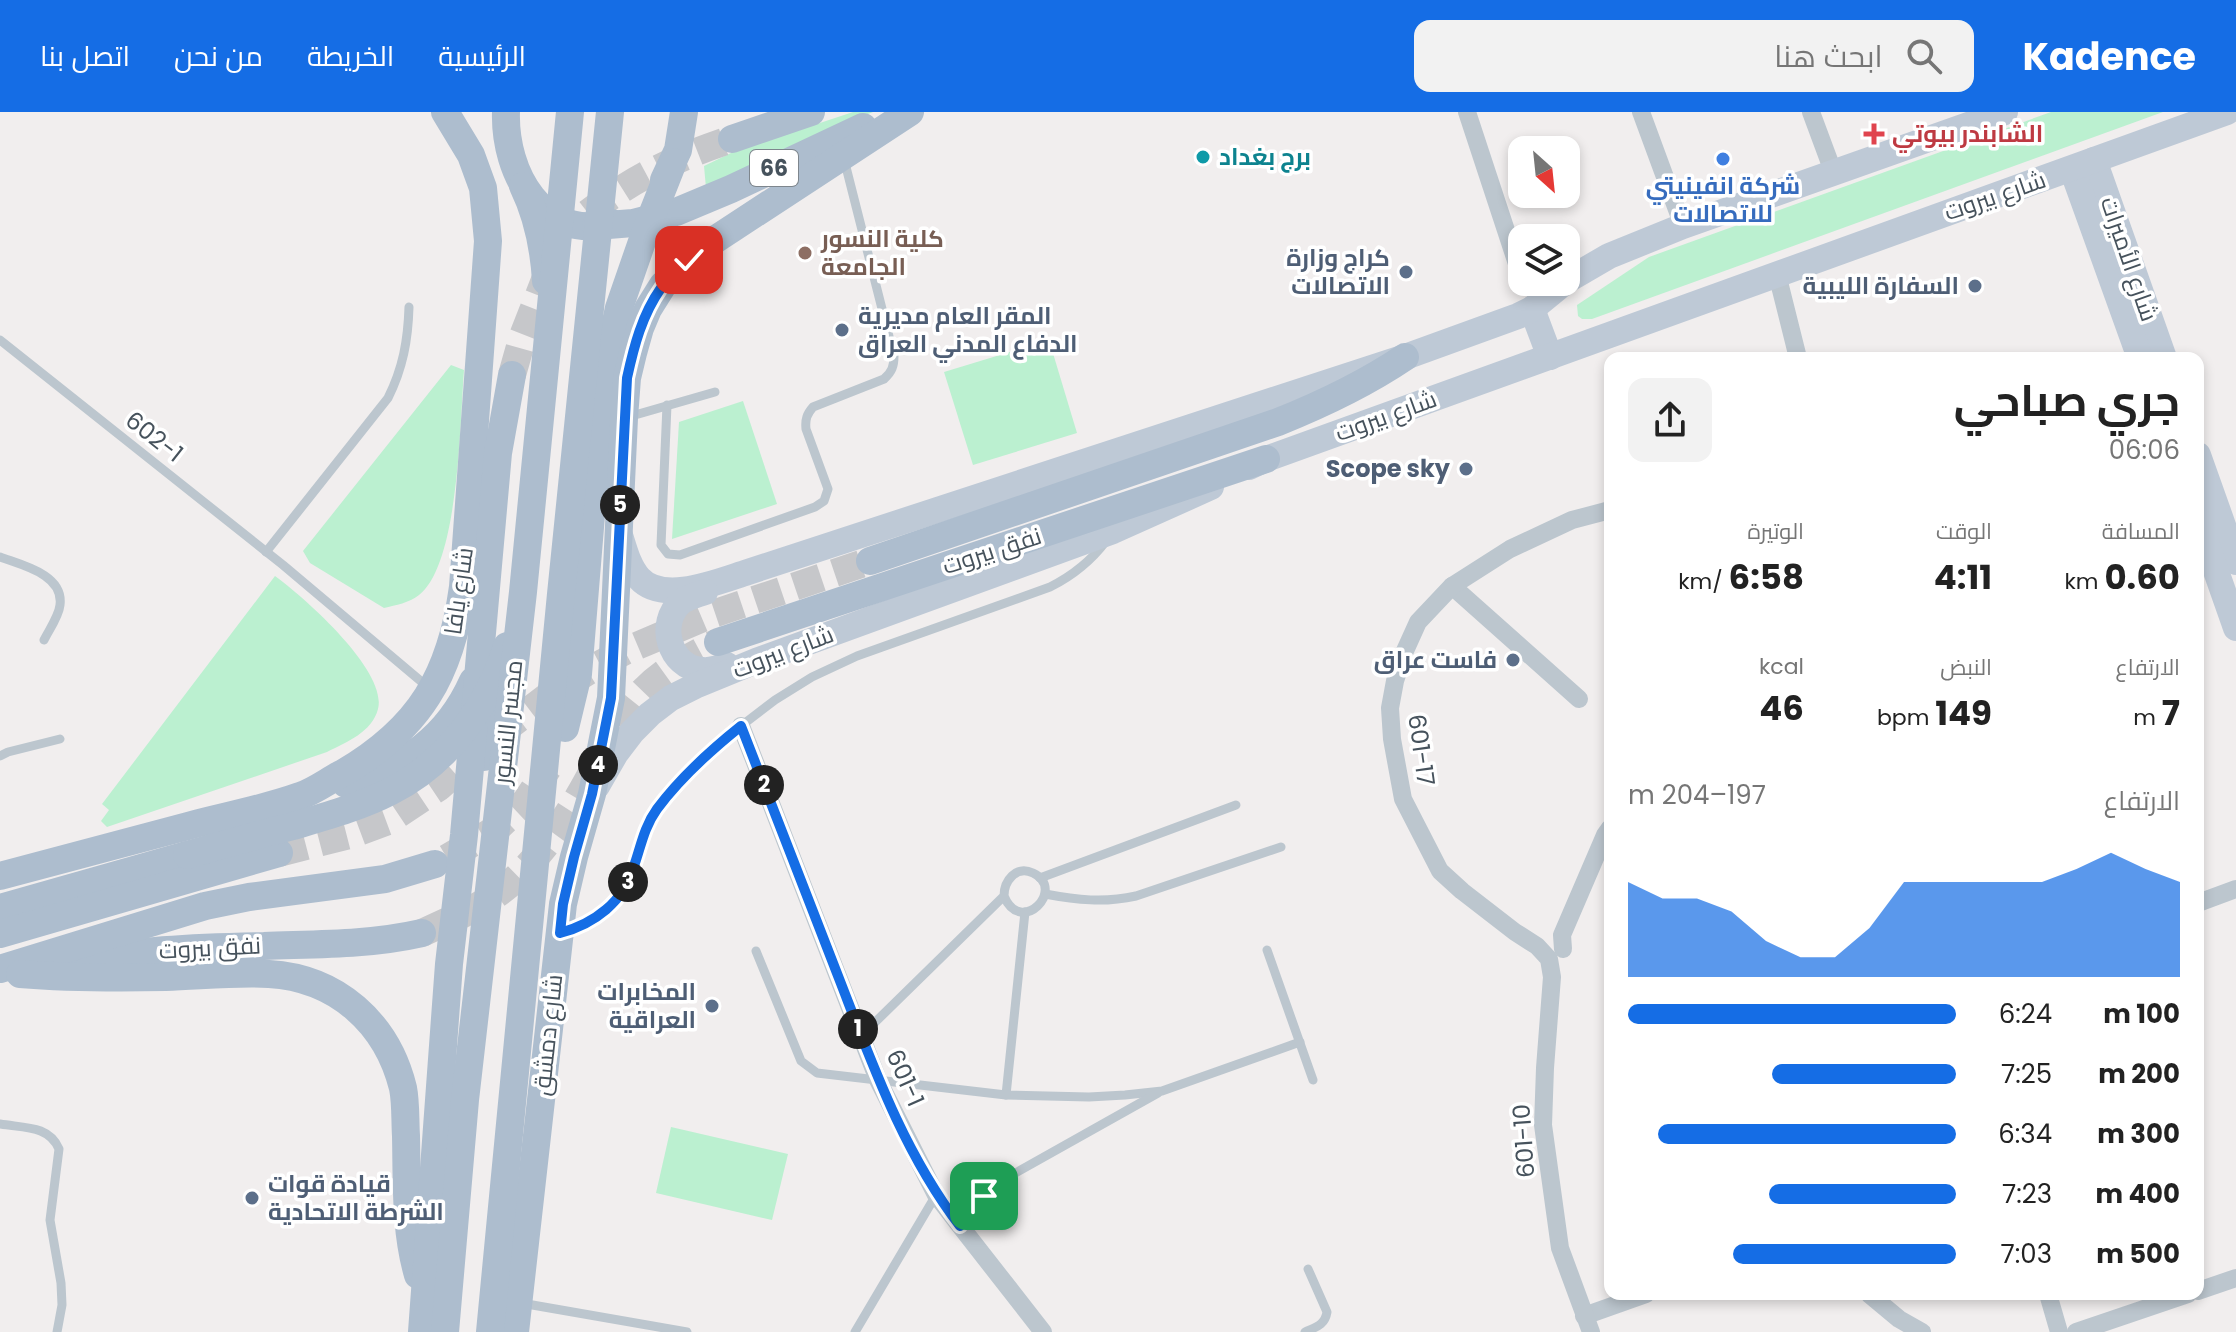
<!DOCTYPE html>
<html lang="ar">
<head>
<meta charset="utf-8">
<style>
	:root { --surface:#fff; --page:#f2f2f2; --text:#222; --muted:#767676; --accent:#156de5 }
	body { margin:0; font-family:Poppins,Cairo,sans-serif; background:var(--page); color:var(--text); direction:rtl; height:100vh; display:flex; flex-direction:column; font-size:30px; white-space:nowrap }
	* { box-sizing:border-box; margin:0 }
	p { font-size:26px; color:var(--muted) }
	.icon { flex:none; width:44px; height:44px; fill:none; stroke:currentColor; stroke-width:2; stroke-linecap:round; stroke-linejoin:round }
	.map { position:relative; flex:1; overflow:hidden; direction:ltr }
	.panel { position:absolute; left:1604px; top:240px; width:600px; height:948px; display:flex; flex-direction:column; background:var(--surface); border-radius:16px; box-shadow:0 4px 12px #0003; direction:rtl }
	.panel>* { flex:none }
	.needle { width:52px; rotate:153deg }
	.fabs { position:absolute; left:1508px; top:24px; display:grid; gap:16px }
	.fabs a { display:grid; place-items:center; width:72px; height:72px; border-radius:16px; background:var(--surface); box-shadow:0 4px 12px #0003; font-size:40px }
	.pin { position:absolute; display:grid; place-items:center; width:68px; height:68px; color:#fff; margin:-34px; border-radius:16px; box-shadow:0 4px 12px #0006 }
	.km { position:absolute; width:40px; height:40px; margin:-20px; border-radius:50%; background:#222; color:#fff; font-size:22px; line-height:40px; text-align:center }
	.round { display:grid; place-items:center; flex:none; width:84px; height:84px; border-radius:16px; background:var(--page) }
	.summary { display:flex; align-items:center; justify-content:space-between; height:136px; padding:0 24px }
	h1 { font-size:44px; font-weight:700; line-height:60px }
	.figures { display:grid; grid-template-columns:repeat(3,1fr); gap:12px; height:136px; padding:8px 24px }
	.figures div { display:grid; align-content:center }
	.figures b { font-size:34px; font-weight:700 }
	.figures small { font-size:22px; font-weight:400 }
	.figures p { font-size:22px }
	.chart { height:224px; padding:16px 24px }
	.chart p { display:flex; justify-content:space-between }
	.chart svg { width:100%; height:144px; margin-top:8px; fill:var(--accent); opacity:.7 }
	ul { padding:0 24px; list-style:none; font-size:26px }
	li { display:grid; grid-template-columns:128px 96px 1fr; align-items:center; height:60px }
	li i { height:20px; border-radius:10px; background:var(--accent) }
	header { display:flex; align-items:center; gap:48px; box-sizing:border-box; height:112px; padding:0 40px; background:var(--accent); color:#fff }
	header strong { font-size:38px }
	nav { display:flex; gap:44px; margin-inline-start:auto; font-size:28px }
	.search { width:560px; height:72px; background:var(--page); display:flex; align-items:center; gap:20px; box-sizing:border-box; padding:0 28px; border-radius:16px; color:var(--muted); font-size:30px }
	.map>svg:first-child { display:block }
</style>
</head>
<body>
<header>
<strong>Kadence</strong>
<div class="search"><svg class="icon" aria-label="search" viewBox="0 0 24 24"><circle cx="10" cy="10" r="6"/><path d="M15 15l6 6"/></svg>ابحث هنا</div>
<nav><a>الرئيسية</a><a>الخريطة</a><a>من نحن</a><a>اتصل بنا</a></nav>
</header>
<div class="map">
<svg width="2236" height="1220" viewBox="0 0 2236 1220">
	<rect width="100%" height="100%" fill="#f1eeee"/>
	<g fill="#bbf0d0">
		<path d="M853 0H873L831 17 706 76 704 54 733 40Z"/>
		<path d="M2051 0H2163L1592 207H1582L1578 204 1577 193 1649 145Z"/>
		<path d="M1049 228 1077 321 973 353 944 260Z"/>
		<path d="M451 253 464 258C460 310 459 452 419 483 409 491 396 493 384 496L310 451 303 439Z"/>
		<path d="M743 289 777 392 672 427 679 310Z"/>
		<path d="M275 464C304 485 388 559 378 597 372 620 347 630 327 640L107 715 101 709 109 698 102 692Z"/>
		<path d="M671 1015 788 1042 772 1108 656 1081Z"/>
	</g>
	<g fill="none" stroke-linecap="round" stroke-linejoin="round">
		<g stroke="#c6c7ca" stroke-width="28" stroke-dasharray="28 14" stroke-linecap="butt">
			<path d="M588 101C636 64 676 46 732 27"/>
			<path d="M512 263 523 224 552 150"/>
			<path d="M279 741 353 722 388 709 439 675 501 620 551 582 595 555 625 539 710 503 870 449"/>
			<path d="M447 746 496 717 526 689 548 656"/>
			<path d="M422 821C454 806 490 792 516 766 545 738 569 703 588 668 604 640 617 609 638 585 660 559 690 545 718 530"/>
		</g>
		<g stroke="#bcc6ce" stroke-width="9">
			<path d="M0 228 283 453 429 576"/>
			<path d="M667 293 661 433 668 442 680 443 815 395 824 389 828 377 806 317C805 307 807 302 813 295L884 267C892 260 894 254 894 244L844 47"/>
			<path d="M628 305 715 280"/>
			<path d="M266 440 388 286C403 256 408 228 409 195"/>
			<path d="M0 445C21 453 64 462 60 493 59 504 49 518 44 528"/>
			<path d="M0 644 8 640 60 627"/>
			<path d="M1040 766 1236 693"/>
			<path d="M1045 782C1077 788 1104 791 1136 784L1281 735"/>
			<path d="M563 820 588 811 609 796 621 781 629 768 639 733 658 695 703 646 741 614 775 588 812 565 857 544 1050 475C1072 464 1091 449 1106 429"/>
			<path d="M1267 838 1313 968"/>
			<path d="M756 839 801 949 817 961 1006 983 1089 985 1125 983 1162 979 1300 930"/>
			<path d="M861 924 1004 784C1004 769 1016 753 1033 761 1067 777 1021 825 1004 784"/>
			<path d="M1006 983 1025 800"/>
			<path d="M0 1012C23 1016 49 1013 59 1037L50 1108 61 1171 62 1193 57 1220"/>
			<path d="M960 1114 984 1084 1003 1068 1158 981"/>
			<path d="M521 1191 687 1220"/>
			<path d="M855 1220 936 1083"/>
			<path d="M1305 1220C1316 1215 1325 1213 1327 1200L1308 1157"/>
		</g>
		<g stroke="#bcc6ce" stroke-width="18">
			<path d="M1467 0 1522 167"/>
			<path d="M1641 0 1683 114"/>
			<path d="M1811 0 1834 62"/>
			<path d="M1777 162 1798 246"/>
			<path d="M1452 474 1579 587"/>
			<path d="M741 614 878 968 936 1083 1043 1220"/>
			<path d="M2198 791 2236 777"/>
			<path d="M1563 837 1562 823 1605 723 1610 716"/>
			<path d="M2198 1179 2236 1166"/>
			<path d="M1869 1182 1899 1207 1922 1220"/>
			<path d="M2048 1182 2059 1220"/>
			<path d="M1584 1204 1646 1182"/>
			<path d="M1591 1220 1560 1136 1543 1013 1545 956 1552 865 1549 847 1537 834 1515 820 1462 779 1440 759 1403 687 1392 627 1390 596 1395 569 1404 541 1418 510 1452 474 1510 437 1572 408 1610 398"/>
			<path d="M2076 1220 2188 1182"/>
		</g>
		<g stroke="#bec9d6" stroke-width="26">
			<path d="M2094 48 2164 246"/>
			<path d="M2072 57 2140 246"/>
			<path d="M1566 169 1609 144 1683 114 2005 0"/>
			<path d="M1532 197 1550 245"/>
			<path d="M2198 343 2236 450"/>
			<path d="M1249 355 1266 347 2227 0"/>
			<path d="M2198 408 2236 516"/>
			<path d="M619 420C624 435 628 454 639 466 663 493 719 469 748 460L1405 245 1518 204 1532 197 1565 170"/>
			<path d="M705 480C697 483 688 485 681 490 657 511 669 555 702 558 710 559 719 556 727 553"/>
			<path d="M597 674 616 641 632 620 650 602 671 586 695 574 756 549 1113 419 1211 375"/>
		</g>
		<g stroke="#adbdce" stroke-width="28">
			<path d="M506 0C504 61 542 130 612 111"/>
			<path d="M732 27 811 0"/>
			<path d="M664 68 678 38 684 0"/>
			<path d="M523 74C538 105 544 135 546 169"/>
			<path d="M596 114 633 111 676 100 731 77 863 15"/>
			<path d="M870 449 1278 310C1323 292 1365 272 1405 245"/>
			<path d="M718 530 1266 347"/>
			<path d="M565 616 578 562 601 281 619 196 645 121 673 50"/>
			<path d="M484 645 493 609 501 560"/>
			<path d="M346 672C406 654 447 627 473 569"/>
			<path d="M0 764C63 747 126 731 188 714 225 704 264 697 300 684 315 679 329 668 343 661 420 616 451 563 463 475L488 129 483 76 471 43 445 0"/>
			<path d="M0 796 187 743"/>
			<path d="M0 822 279 741"/>
			<path d="M63 853C130 838 196 835 264 834 317 832 369 833 422 821"/>
			<path d="M0 857 205 794 249 785 385 767 435 752"/>
			<path d="M20 862C69 866 117 866 166 865 200 864 235 860 269 862 337 866 387 911 403 976 406 991 405 1009 406 1024 407 1070 405 1119 418 1163"/>
			<path d="M422 1220 449 852 464 723 498 341 512 263"/>
			<path d="M515 1220 563 792 574 745 592 682 611 586 624 306 627 266 633 241 640 216 648 197 663 173 713 129 910 0"/>
		</g>
		<g stroke="#adbdce" stroke-width="28">
			<path d="M187 743C222 733 258 723 293 714 327 704 360 695 391 679 447 651 489 594 507 534"/>
			<path d="M445 1220 465 988 523 480 570 0"/>
			<path d="M490 1220 561 482 610 0"/>
		</g>
	</g>
	<g fill="none" stroke-linecap="round" stroke-linejoin="round">
		<defs>
			<path id="route" d="M689 148C680 157 669 166 661 176 642 203 634 234 627 266L611 586 592 682 574 745 563 792 560 821C594 812 624 790 634 754 641 734 644 715 657 697 680 666 711 638 741 614 774 699 807 784 840 869 873 954 904 1041 960 1114L984 1084"/>
		</defs>
		<use href="#route" stroke="#fff" stroke-width="16"/>
		<use href="#route" stroke="#156de5" stroke-width="10"/>
	</g>
	<path fill="#e0444e" stroke="#fff" stroke-width="3" d="M1870 10h8v8h8v8h-8v8h-8v-8h-8v-8h8z"/>
	<circle fill="#0f9aa8" stroke="#fff" stroke-width="3" cx="1203" cy="45" r="8"/>
	<circle fill="#3f7fe0" stroke="#fff" stroke-width="3" cx="1723" cy="47" r="8"/>
	<circle fill="#8d6e63" stroke="#fff" stroke-width="3" cx="805" cy="141" r="8"/>
	<g fill="#5c6f8a" stroke="#fff" stroke-width="3">
		<circle cx="1406" cy="160" r="8"/>
		<circle cx="1975" cy="174" r="8"/>
		<circle cx="842" cy="218" r="8"/>
		<circle cx="1466" cy="357" r="8"/>
		<circle cx="1513" cy="548" r="8"/>
		<circle cx="712" cy="894" r="8"/>
		<circle cx="252" cy="1086" r="8"/>
	</g>
	<g text-anchor="middle" stroke-width="7" stroke-linejoin="round" paint-order="stroke">
		<rect fill="#fff" stroke="#7e868d" stroke-width="2" x="750" y="38" width="48" height="36" rx="6"/>
		<g font-size="22" font-weight="bold" fill="#46525c">
			<text x="774" y="64">66</text>
		</g>
		<g font-size="24" font-weight="bold" fill="#be3a42" stroke="#fff" text-anchor="start">
			<text x="1892" y="30">الشابندر بيوتي</text>
		</g>
		<g font-size="24" font-weight="bold" fill="#0d838f" stroke="#fff" text-anchor="start">
			<text x="1219" y="53">برج بغداد</text>
		</g>
		<g font-size="24" font-weight="bold" fill="#366cbe" stroke="#fff">
			<text x="1723" y="82">شركة انفينيتي<tspan x="1723" dy="28">للاتصالات</tspan></text>
		</g>
		<g font-size="24" fill="#46525c" stroke="#fff">
			<text transform="translate(1995 84) rotate(-19)" y="8">شارع بيروت</text>
			<text transform="translate(2129 147) rotate(71)" y="8">شارع الأميرات</text>
			<text transform="translate(1386 304) rotate(-20)" y="8">شارع بيروت</text>
			<text transform="translate(154 325) rotate(38)" y="8">602-1</text>
			<text transform="translate(992 439) rotate(-18)" y="8">نفق بيروت</text>
			<text transform="translate(459 479) rotate(-82)" y="8">شارع يافا</text>
			<text transform="translate(783 540) rotate(-21)" y="8">شارع بيروت</text>
			<text transform="translate(508 610) rotate(-84)" y="8">مجسر النسور</text>
			<text transform="translate(1421 638) rotate(82)" y="8">601-17</text>
			<text transform="translate(210 836) rotate(-3)" y="8">نفق بيروت</text>
			<text transform="translate(548 923) rotate(-84)" y="8">شارع دمشق</text>
			<text transform="translate(905 966) rotate(66)" y="8">601-1</text>
			<text transform="translate(1524 1029) rotate(-94)" y="8">601-10</text>
		</g>
		<g font-size="24" font-weight="bold" fill="#785e54" stroke="#fff" text-anchor="start">
			<text x="821" y="135">كلية النسور<tspan x="821" dy="28">الجامعة</tspan></text>
		</g>
		<g font-size="24" font-weight="bold" fill="#4e5e75" stroke="#fff" text-anchor="end">
			<text x="1390" y="154">كراج وزارة<tspan x="1390" dy="28">الاتصالات</tspan></text>
			<text x="1959" y="182">السفارة الليبية</text>
			<text x="858" y="212" text-anchor="start">المقر العام مديرية<tspan x="858" dy="28">الدفاع المدني العراق</tspan></text>
			<text x="1450" y="365">Scope sky</text>
			<text x="1497" y="556">فاست عراق</text>
			<text x="696" y="888">المخابرات<tspan x="696" dy="28">العراقية</tspan></text>
			<text x="268" y="1080" text-anchor="start">قيادة قوات<tspan x="268" dy="28">الشرطة الاتحادية</tspan></text>
		</g>
	</g>
</svg>
<div class="fabs">
<a><svg class="needle" viewBox="-14 -14 28 28"><path d="M0-13l5 13h-10z" fill="#e53935"/><path d="M0 13l5-13h-10z" fill="#767676"/></svg></a>
<a><svg class="icon" aria-label="layers" viewBox="0 0 24 24"><path d="M12 4l9 5-9 5-9-5zM3 14l9 5 9-5"/></svg></a>
</div>
<div class="pin" style="left:984px;top:1084px;background:#1e9e55"><svg class="icon" aria-label="arrive" viewBox="0 0 24 24"><path d="M6 21V4h12l-3 4 3 4H6"/></svg></div>
<div class="pin" style="left:689px;top:148px;background:#d93025"><svg class="icon" aria-label="check" viewBox="0 0 24 24"><path d="M5 12l5 5 9-10"/></svg></div>
<b class="km" style="left:858px;top:917px">1</b>
<b class="km" style="left:764px;top:673px">2</b>
<b class="km" style="left:628px;top:770px">3</b>
<b class="km" style="left:598px;top:653px">4</b>
<b class="km" style="left:620px;top:393px">5</b>
<section class="panel">
<div class="summary"><div><h1>جري صباحي</h1><p>06:06</p></div><a class="round"><svg class="icon" aria-label="share" viewBox="0 0 24 24"><path d="M12 15V3M7 8l5-5 5 5M5 13v7h14v-7"/></svg></a></div>
<div class="figures">
<div><p>المسافة</p><b>0.60<small> km</small></b></div>
<div><p>الوقت</p><b>4:11</b></div>
<div><p>الوتيرة</p><b>6:58<small> /km</small></b></div>
</div>
<div class="figures">
<div><p>الارتفاع</p><b>7<small> m</small></b></div>
<div><p>النبض</p><b>149<small> bpm</small></b></div>
<div><p>kcal</p><b>46</b></div>
</div>
<div class="chart"><p><span>الارتفاع</span>197–204 m</p>
<svg viewBox="0 0 160 44" preserveAspectRatio="none"><path d="M0 44V15L10 20L20 20L30 24L40 33L50 38L60 38L70 29L80 15L90 15L100 15L110 15L120 15L130 11L140 6L150 11L160 15V44z"/></svg>
</div>
<ul>
<li><b>100 m</b>6:24<i style="width:100%"></i></li>
<li><b>200 m</b>7:25<i style="width:56%"></i></li>
<li><b>300 m</b>6:34<i style="width:91%"></i></li>
<li><b>400 m</b>7:23<i style="width:57%"></i></li>
<li><b>500 m</b>7:03<i style="width:68%"></i></li>
</ul>
</section>
</div>
</body>
</html>
